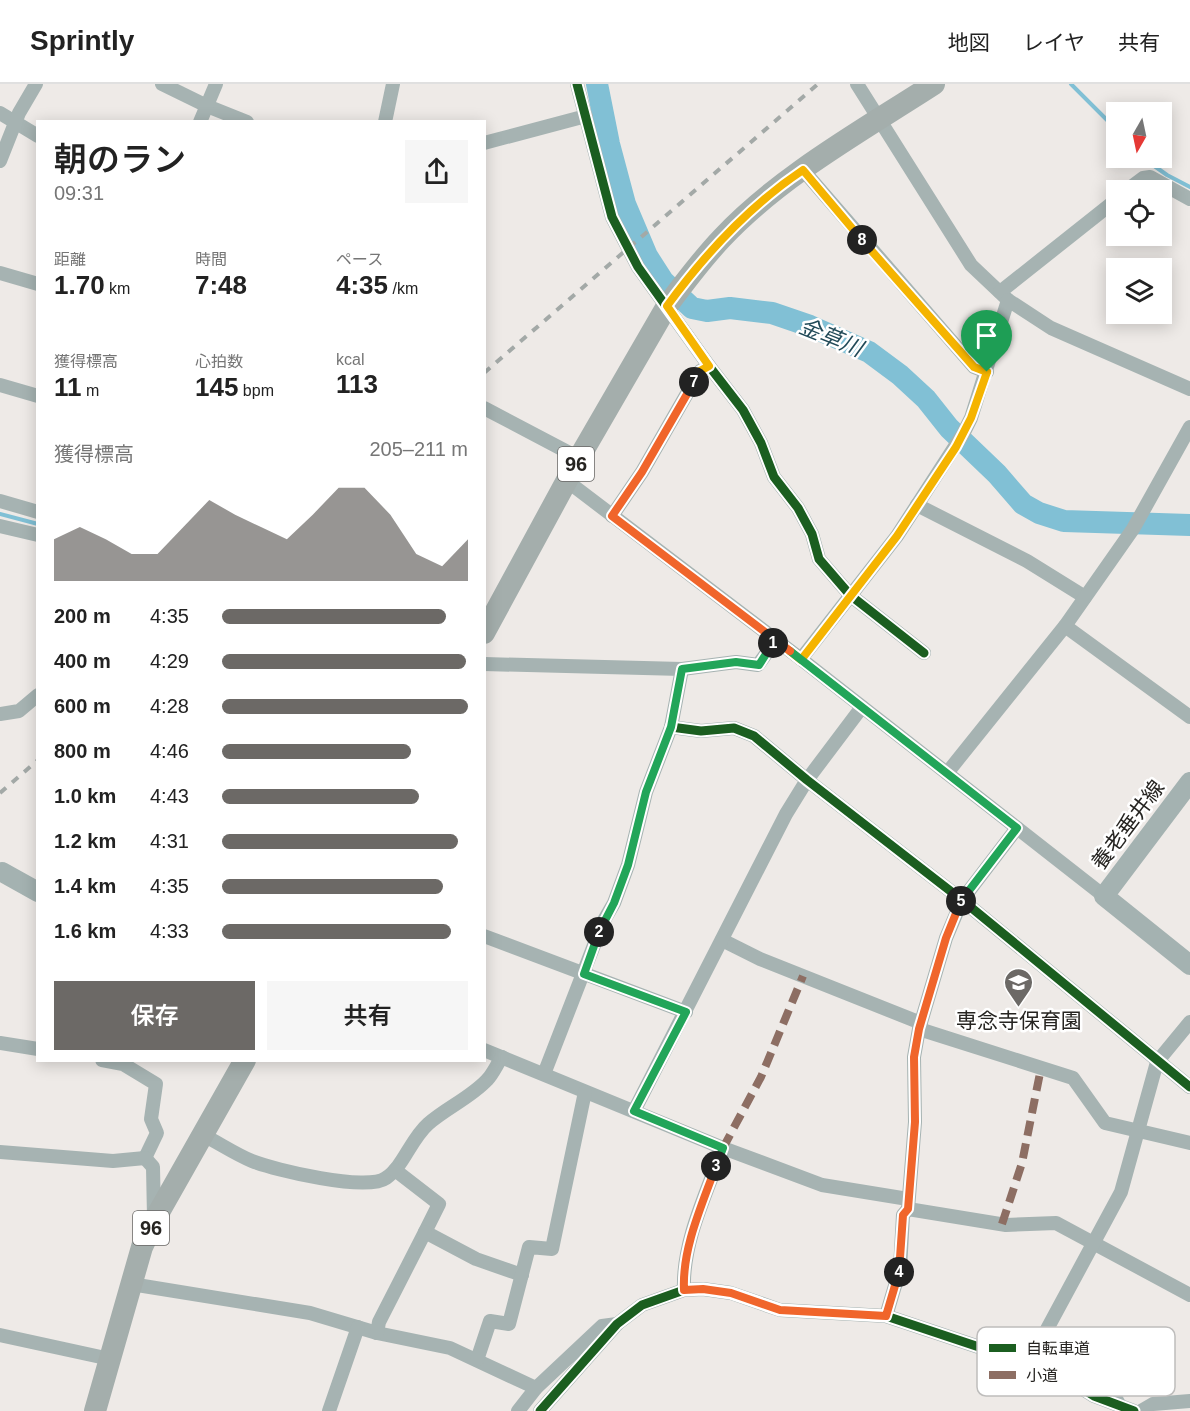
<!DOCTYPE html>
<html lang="ja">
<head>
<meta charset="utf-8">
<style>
	:root { --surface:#fff; --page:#f6f6f6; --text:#222; --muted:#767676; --line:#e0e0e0; --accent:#6c6966 }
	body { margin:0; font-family:Arial,"Noto Sans JP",sans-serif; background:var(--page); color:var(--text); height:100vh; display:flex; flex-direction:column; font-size:22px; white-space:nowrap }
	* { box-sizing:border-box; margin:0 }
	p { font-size:20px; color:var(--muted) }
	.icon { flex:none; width:33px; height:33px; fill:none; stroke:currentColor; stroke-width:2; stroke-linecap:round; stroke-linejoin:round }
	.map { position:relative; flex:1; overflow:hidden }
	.panel { position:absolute; left:36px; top:36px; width:450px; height:942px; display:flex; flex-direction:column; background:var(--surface); border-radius:0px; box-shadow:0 3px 15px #0003 }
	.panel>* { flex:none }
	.needle { width:39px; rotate:189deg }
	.buttons { position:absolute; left:1106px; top:18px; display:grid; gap:12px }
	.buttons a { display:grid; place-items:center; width:66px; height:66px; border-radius:0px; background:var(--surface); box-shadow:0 3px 15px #0003; font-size:30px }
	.pin { position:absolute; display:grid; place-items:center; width:51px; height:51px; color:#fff; margin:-62px -26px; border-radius:50% 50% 50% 0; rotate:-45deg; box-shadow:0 0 6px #0007 }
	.pin .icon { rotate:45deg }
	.km { position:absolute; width:30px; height:30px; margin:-15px; border-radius:50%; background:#222; color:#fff; font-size:16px; line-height:30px; text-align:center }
	.round { display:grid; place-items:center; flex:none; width:63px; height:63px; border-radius:0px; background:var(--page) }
	.overview { display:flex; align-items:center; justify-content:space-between; height:102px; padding:0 18px }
	h1 { font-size:33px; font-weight:600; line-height:45px }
	.stats { display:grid; grid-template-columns:repeat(3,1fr); gap:9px; height:102px; padding:6px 18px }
	.stats div { display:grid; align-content:center }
	.stats b { font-size:26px; font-weight:600 }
	.stats small { font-size:16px; font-weight:400 }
	.stats p { font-size:16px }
	.chart { height:168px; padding:12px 18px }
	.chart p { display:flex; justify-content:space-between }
	.chart svg { width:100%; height:108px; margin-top:6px; fill:var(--accent); opacity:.7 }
	.button { display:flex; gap:12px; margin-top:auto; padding:12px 18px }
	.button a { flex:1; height:69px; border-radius:0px; background:var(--accent); color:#fff; font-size:24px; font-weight:600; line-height:69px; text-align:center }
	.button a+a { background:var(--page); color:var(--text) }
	ul { padding:0 18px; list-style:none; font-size:20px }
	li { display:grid; grid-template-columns:96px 72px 1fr; align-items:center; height:45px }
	li i { height:15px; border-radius:8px; background:var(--accent) }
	header { display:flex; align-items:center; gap:36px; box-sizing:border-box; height:84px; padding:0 30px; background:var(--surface); border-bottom:2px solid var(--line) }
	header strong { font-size:28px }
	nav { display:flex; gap:33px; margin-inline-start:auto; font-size:21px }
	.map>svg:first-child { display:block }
</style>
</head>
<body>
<header>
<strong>Sprintly</strong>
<nav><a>地図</a><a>レイヤ</a><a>共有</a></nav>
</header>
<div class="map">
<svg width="1190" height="1327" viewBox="0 0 1190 1327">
	<rect width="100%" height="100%" fill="#eeeae7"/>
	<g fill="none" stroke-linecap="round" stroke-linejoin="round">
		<g stroke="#81c0d5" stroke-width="4">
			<path d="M1071 0 1116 45"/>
			<path d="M1143 74 1167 91 1190 103"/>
			<path d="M0 430 38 440"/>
		</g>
		<path stroke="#81c0d5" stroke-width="22" d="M597 0 609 60 625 120 647 172 663 197 692 224 707 227 730 224 772 229 810 242 869 268 900 291 926 315 949 344 997 390 1023 420 1039 429 1064 437 1190 441"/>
		<g stroke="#a6b3b2" stroke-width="14">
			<path d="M162 0 207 22 247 38"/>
			<path d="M577 0 612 133 638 183 709 282 743 326 761 359 774 393 798 424 812 450 819 475 850 511 924 569"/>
			<path d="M857 0 971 181 1008 216 1051 244 1190 305"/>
			<path d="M0 29 38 52"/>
			<path d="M200 38 216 0"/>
			<path d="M385 38 393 0"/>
			<path d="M484 59 586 32"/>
			<path d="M0 77 19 29 36 0"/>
			<path d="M803 86 974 283 987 288"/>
			<path d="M1127 106 1143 94 1150 93 1190 115"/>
			<path d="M0 189 38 200"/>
			<path d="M1000 208 1116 116"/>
			<path d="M0 301 38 312"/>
			<path d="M484 324 579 374"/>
			<path d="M567 397 801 575 1104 812"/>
			<path d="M0 417 38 428"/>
			<path d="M917 421 1027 477 1085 513"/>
			<path d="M612 432 642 388 700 287 709 282"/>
			<path d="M0 442 38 451"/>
			<path d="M1065 542 1190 633"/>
			<path d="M801 575 897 452 963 350 971 334 1008 216"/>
			<path d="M484 580 682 585 736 578 758 581 776 556"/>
			<path d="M0 630 19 627 38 611"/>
			<path d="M671 643 701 647 734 644 754 652 807 696 962 816 1190 1003"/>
			<path d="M947 689 1065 542 1133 445 1190 343"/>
			<path d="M484 852 686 928"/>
			<path d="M722 856 760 875 921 939"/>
			<path d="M919 945 1073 994 1105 1039 1190 1059"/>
			<path d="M0 959 38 965"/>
			<path d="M484 966 723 1064 822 1101 908 1115"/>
			<path d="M102 976 123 980 156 1000 151 1035 157 1049 145 1074"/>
			<path d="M544 990 603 838 614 819 628 781 646 708 671 643 682 585"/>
			<path d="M634 1027 786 730 807 696 862 623"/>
			<path d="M203 1051C219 1059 235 1070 252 1077 275 1086 367 1108 386 1094 403 1083 411 1055 428 1040 446 1024 470 1014 487 996 493 990 497 980 502 973"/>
			<path d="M0 1068 113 1077 145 1074"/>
			<path d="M145 1074 153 1083 154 1133"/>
			<path d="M395 1086 439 1120 425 1148 476 1175 522 1191"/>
			<path d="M908 1125 1006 1141 1056 1139 1190 1211"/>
			<path d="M131 1200 310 1229 377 1249 450 1264 536 1304"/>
			<path d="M684 1206C682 1158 707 1108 723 1064"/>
			<path d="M886 1232 900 1185 903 1131 908 1125 915 1038 914 973 919 945 946 854 962 816 1017 744"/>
			<path d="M377 1249 379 1238 425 1148"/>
			<path d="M0 1251 110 1275"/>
			<path d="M477 1276 490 1237 509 1240 529 1163 552 1165 585 1008"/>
			<path d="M1120 1322 1110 1304 1039 1260 1121 1108 1157 978 1190 938"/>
			<path d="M329 1327 358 1243"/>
			<path d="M518 1327 536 1304 602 1242 617 1240"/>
			<path d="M540 1327 617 1240 642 1221 684 1206 703 1205 731 1209 780 1226 886 1232 1057 1289 1094 1312 1134 1327"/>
			<path d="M1141 1327 1153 1320 1190 1317"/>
		</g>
		<g stroke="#a4b2b1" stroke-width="20">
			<path d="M1190 698 1104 812 1190 881"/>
			<path d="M2 788 38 808"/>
		</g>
		<g stroke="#a4aeac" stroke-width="22">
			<path d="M484 549 579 374 667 222C684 199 702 175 722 154 780 92 863 46 934 0"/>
			<path d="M95 1327 142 1163 155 1135 245 976"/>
		</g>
		<g stroke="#a3a9a7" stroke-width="4" stroke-dasharray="8 8" stroke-linecap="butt">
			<path d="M484 289 818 0"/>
			<path d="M0 709 38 676"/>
		</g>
		<g stroke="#8d6e63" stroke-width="8" stroke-dasharray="15 8" stroke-linecap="butt">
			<path d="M723 1064 761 993 803 892"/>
			<path d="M1002 1140 1022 1079 1041 984"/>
		</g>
		<defs>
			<g id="cycleway">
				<path d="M577 0 612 133 638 183 709 282 743 326 761 359 774 393 798 424 812 450 819 475 850 511 924 569"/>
				<path d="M671 643 701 647 734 644 754 652 807 696 962 816 1190 1003"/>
				<path d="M540 1327 617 1240 642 1221 684 1206 703 1205 731 1209 780 1226 886 1232 1057 1289 1094 1312 1134 1327"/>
			</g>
		</defs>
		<use href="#cycleway" stroke="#fff" stroke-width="13"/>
		<use href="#cycleway" stroke="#1b5e20" stroke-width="9"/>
	</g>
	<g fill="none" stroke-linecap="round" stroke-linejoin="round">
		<defs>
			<path id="split-1" d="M773 559 776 556 801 576 897 452 956 363 971 334 987 288"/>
			<path id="split-2" d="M599 848 614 819 628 781 646 708 671 643 682 585 736 578 759 581 773 559"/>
			<path id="split-3" d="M599 848 584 890 686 928 634 1027 723 1064 716 1082"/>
			<path id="split-4" d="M716 1082C702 1121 682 1164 684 1206L703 1205 731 1209 780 1226 886 1232 899 1188"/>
			<path id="split-5" d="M899 1188 903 1131 908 1125 915 1038 914 973 919 945 946 854 961 817"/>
			<path id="split-6" d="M790 567 1017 744 961 817"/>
			<path id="split-7" d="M694 298 642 388 612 432 790 567"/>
			<path id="split-8" d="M694 298 700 287 709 282 667 222C705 170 749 122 803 86L862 156"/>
			<path id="split-9" d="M862 156 974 283 987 288"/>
		</defs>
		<use href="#split-1" stroke="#fff" stroke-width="12"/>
		<use href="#split-2" stroke="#fff" stroke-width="12"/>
		<use href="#split-3" stroke="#fff" stroke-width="12"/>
		<use href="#split-4" stroke="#fff" stroke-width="12"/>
		<use href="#split-5" stroke="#fff" stroke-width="12"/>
		<use href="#split-6" stroke="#fff" stroke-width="12"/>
		<use href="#split-7" stroke="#fff" stroke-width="12"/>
		<use href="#split-8" stroke="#fff" stroke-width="12"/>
		<use href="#split-9" stroke="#fff" stroke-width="12"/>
		<use href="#split-1" stroke="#f5b400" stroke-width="8"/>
		<use href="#split-2" stroke="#22a559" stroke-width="8"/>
		<use href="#split-3" stroke="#22a559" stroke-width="8"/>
		<use href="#split-4" stroke="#f0652b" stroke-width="8"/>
		<use href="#split-5" stroke="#f0652b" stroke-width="8"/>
		<use href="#split-6" stroke="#22a559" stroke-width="8"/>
		<use href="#split-7" stroke="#f0652b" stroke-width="8"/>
		<use href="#split-8" stroke="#f5b400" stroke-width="8"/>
		<use href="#split-9" stroke="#f5b400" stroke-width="8"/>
	</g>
	<defs>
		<symbol id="school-pin" viewBox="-11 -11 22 30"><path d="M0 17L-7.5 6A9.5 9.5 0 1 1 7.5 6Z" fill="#6c6966" stroke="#fff"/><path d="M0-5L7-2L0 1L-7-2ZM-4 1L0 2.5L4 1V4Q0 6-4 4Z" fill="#fff"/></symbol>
	</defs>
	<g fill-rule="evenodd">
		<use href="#school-pin" x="1002" y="882" width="33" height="45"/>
	</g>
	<g text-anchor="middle" stroke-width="5" stroke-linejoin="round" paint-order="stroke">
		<g fill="#fff" stroke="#676664" stroke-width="1.5">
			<rect x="558" y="363" width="36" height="34" rx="4.5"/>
			<rect x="133" y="1127" width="36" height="34" rx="4.5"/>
		</g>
		<g font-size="20" font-weight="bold" fill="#262421">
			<text x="576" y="387">96</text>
			<text x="151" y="1151">96</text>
		</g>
		<g font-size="21" fill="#262421" stroke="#fff">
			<text transform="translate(1128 741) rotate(-53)" y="7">養老垂井線</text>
		</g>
		<g font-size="21" fill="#262421" stroke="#fff">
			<text x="1019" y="944">専念寺保育園</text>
		</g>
		<g font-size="22" font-style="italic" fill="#214a58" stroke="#fff">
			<text transform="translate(831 253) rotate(22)" y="8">金草川</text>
		</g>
	</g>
	<rect x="977" y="1243" width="198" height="69" rx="9" fill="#fff" stroke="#bebdbc" stroke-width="1.5"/>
	<rect x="989" y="1260" width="27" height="8" fill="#1b5e20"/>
	<rect x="989" y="1287" width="27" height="8" fill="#8d6e63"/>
	<g font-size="16" fill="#262421">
		<text x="1026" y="1270">自転車道</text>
		<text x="1026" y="1297">小道</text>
	</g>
</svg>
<div class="buttons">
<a><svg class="needle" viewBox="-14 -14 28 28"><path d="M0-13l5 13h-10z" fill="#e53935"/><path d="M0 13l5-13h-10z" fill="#767676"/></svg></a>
<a><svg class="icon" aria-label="locate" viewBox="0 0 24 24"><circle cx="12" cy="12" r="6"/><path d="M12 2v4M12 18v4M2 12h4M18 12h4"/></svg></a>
<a><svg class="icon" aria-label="layers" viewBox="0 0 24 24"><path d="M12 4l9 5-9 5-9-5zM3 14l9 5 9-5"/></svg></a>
</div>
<div class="pin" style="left:987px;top:288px;background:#1e9e55"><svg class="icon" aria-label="arrive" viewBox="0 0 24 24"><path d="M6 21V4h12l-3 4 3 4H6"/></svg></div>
<b class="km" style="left:773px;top:559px">1</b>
<b class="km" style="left:599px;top:848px">2</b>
<b class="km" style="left:716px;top:1082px">3</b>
<b class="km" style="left:899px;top:1188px">4</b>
<b class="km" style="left:961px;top:817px">5</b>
<b class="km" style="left:694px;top:298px">7</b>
<b class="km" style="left:862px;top:156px">8</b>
<section class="panel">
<div class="overview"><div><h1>朝のラン</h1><p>09:31</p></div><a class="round"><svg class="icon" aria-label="share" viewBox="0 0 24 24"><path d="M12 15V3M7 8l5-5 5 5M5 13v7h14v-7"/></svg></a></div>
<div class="stats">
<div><p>距離</p><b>1.70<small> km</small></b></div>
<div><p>時間</p><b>7:48</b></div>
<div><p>ペース</p><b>4:35<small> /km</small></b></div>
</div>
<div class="stats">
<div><p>獲得標高</p><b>11<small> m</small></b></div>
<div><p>心拍数</p><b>145<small> bpm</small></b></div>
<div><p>kcal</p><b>113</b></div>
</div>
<div class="chart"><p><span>獲得標高</span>205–211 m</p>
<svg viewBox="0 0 160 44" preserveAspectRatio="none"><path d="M0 44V27L10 22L20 27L30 33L40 33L50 22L60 11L70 17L80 22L90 27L100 17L110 6L120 6L130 17L140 33L150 38L160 27V44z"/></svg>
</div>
<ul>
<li><b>200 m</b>4:35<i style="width:91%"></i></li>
<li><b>400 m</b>4:29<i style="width:99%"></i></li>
<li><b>600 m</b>4:28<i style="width:100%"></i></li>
<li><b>800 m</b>4:46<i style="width:77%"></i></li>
<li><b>1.0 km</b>4:43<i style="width:80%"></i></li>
<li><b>1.2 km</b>4:31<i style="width:96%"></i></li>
<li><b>1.4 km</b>4:35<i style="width:90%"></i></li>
<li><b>1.6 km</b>4:33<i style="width:93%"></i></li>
</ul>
<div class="button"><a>保存</a><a>共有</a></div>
</section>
</div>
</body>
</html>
